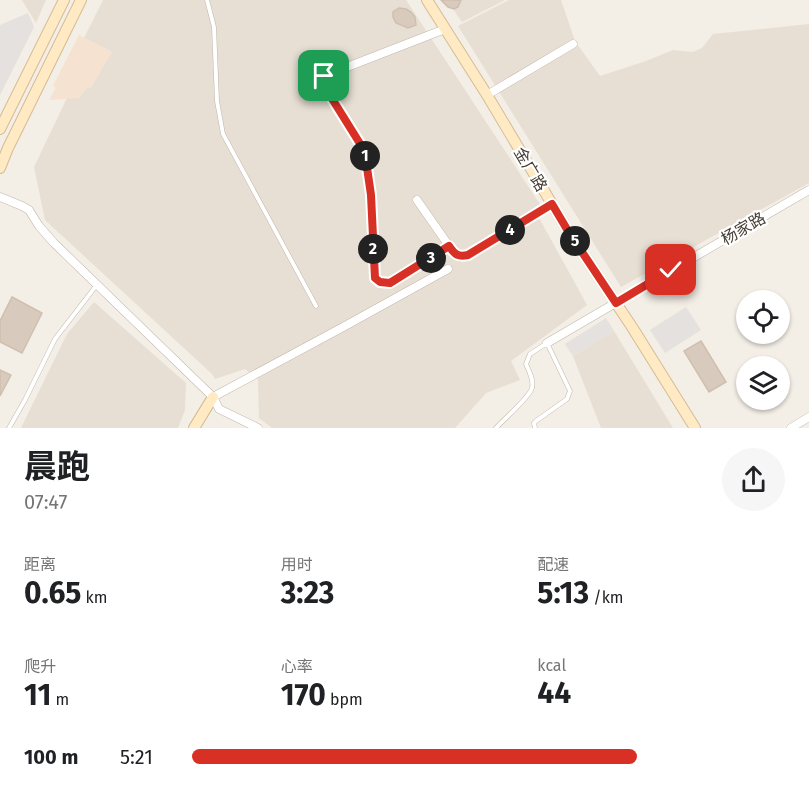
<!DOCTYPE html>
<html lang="zh">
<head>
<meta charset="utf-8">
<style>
	:root { --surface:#fff; --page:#f6f6f6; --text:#202124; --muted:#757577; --accent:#d93025 }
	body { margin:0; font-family:"Fira Sans","Noto Sans SC",sans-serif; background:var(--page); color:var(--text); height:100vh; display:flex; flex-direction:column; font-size:22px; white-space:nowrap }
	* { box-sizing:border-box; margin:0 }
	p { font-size:20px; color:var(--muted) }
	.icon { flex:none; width:33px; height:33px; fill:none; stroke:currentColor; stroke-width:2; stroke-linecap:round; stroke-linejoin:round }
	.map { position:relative; height:428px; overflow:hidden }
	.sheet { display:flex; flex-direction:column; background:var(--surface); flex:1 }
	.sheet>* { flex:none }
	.tools { position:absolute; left:736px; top:290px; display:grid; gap:12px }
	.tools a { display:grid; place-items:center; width:54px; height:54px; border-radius:50%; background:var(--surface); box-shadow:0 2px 4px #0004; font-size:30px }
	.pin { position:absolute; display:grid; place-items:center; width:51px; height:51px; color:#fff; margin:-26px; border-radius:12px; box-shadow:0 3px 9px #0006 }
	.km { position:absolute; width:30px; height:30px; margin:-15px; border-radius:50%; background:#222; color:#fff; font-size:16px; line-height:30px; text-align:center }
	.round { display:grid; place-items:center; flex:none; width:63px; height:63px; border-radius:32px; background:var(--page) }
	.headline { display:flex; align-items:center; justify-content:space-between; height:102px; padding:0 24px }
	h1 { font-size:33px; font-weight:700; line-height:45px }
	.metrics { display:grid; grid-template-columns:repeat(3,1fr); gap:9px; height:102px; padding:6px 24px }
	.metrics div { display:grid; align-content:center }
	.metrics b { font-size:30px; font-weight:700 }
	.metrics small { font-size:16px; font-weight:400 }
	.metrics p { font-size:16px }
	ul { padding:0 24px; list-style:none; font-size:20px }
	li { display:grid; grid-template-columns:96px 72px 1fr; align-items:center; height:45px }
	li i { height:15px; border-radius:8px; background:var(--accent) }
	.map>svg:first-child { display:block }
</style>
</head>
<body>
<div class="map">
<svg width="809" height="428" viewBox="0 0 809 428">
	<rect width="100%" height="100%" fill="#f3eee6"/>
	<g fill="#e7dfd4">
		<path d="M22 0H46L36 23Z"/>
		<path d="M103 0H406L545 212 538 216 587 305 511 361 520 380 486 393 455 428H272L259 418 258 379 245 369 215 379 212 374 45 220 34 167 67 98H79L112 52 84 38Z"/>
		<path d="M447 0H505L462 22Z"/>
		<path d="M509 0H561L575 41 600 76 646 61 673 50 693 52 702 48 713 34 809 24V183L621 287 458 26Z"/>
		<path d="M94 302 186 383 185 410 178 428H21L67 334Z"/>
		<path d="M614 331 673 428H601L573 356Z"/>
	</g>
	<path fill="#f6e2d0" d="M79 35 112 52 91 88H86L79 98 49 100 56 88 53 86Z"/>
	<g fill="#e4e1de">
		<path d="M28 13 34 27 0 95V25Z"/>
		<path d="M686 307 701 330 665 353 650 330Z"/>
		<path d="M606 318 614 331 573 356 565 344Z"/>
	</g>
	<g fill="#d8cbbe" stroke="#d0bfae" stroke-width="1.5">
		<path d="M441 0H461L458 7 454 9 448 7Z"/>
		<path d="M399 8 406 9 411 12 415 17 416 25 408 28 396 23 393 17V12Z"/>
		<path d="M12 297 42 313 22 353 0 342V321Z"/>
		<path d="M701 341 726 382 709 392 684 351Z"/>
		<path d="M0 370 11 375 0 396Z"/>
	</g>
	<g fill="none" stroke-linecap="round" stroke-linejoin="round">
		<defs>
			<g id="lane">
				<path d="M207 0 214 27 217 101 223 134 316 306"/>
				<path d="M9 428 25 400 55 339 96 286"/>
				<path d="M496 428C503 420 530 397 532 388 534 380 529 371 526 364L530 354 547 343 570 391 567 399 536 421 534 423 535 428"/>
			</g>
			<g id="street">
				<path d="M445 29 324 76 321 81 359 143 365 154 371 195 375 278 380 282 389 283 449 246"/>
				<path d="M487 95 573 44"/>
				<path d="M0 197 22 206 29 210 39 226 54 243 213 397 219 409 258 428"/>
				<path d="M417 200 454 253 460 257 468 255 552 204"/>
				<path d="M547 343 809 190"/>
				<path d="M213 397 345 326 448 269"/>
				<path d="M791 428 809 417"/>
			</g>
			<g id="secondary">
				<path d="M427 0 487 95 568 231 632 327 695 428"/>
				<path d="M0 129 64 0"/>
				<path d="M0 168 8 148 81 0"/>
				<path d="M194 428 213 397"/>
			</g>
		</defs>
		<use href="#lane" stroke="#c2b7ab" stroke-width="5"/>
		<use href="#street" stroke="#c2b7ab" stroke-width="9"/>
		<use href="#secondary" stroke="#d4bc95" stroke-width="12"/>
		<use href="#lane" stroke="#fff" stroke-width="4"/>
		<use href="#street" stroke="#fff" stroke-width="8"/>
		<use href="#secondary" stroke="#ffeac4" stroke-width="10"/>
	</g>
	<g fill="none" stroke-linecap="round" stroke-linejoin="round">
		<defs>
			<path id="route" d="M324 76 321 81 359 142 365 154 371 195 375 278 380 282 390 283 449 246C455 255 458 257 468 255L552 204 568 231 616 303 671 270"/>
		</defs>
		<use href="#route" stroke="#fff" stroke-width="12"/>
		<use href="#route" stroke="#d93025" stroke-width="8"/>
	</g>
	<g text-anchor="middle" stroke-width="4.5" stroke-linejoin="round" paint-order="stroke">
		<g font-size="16" fill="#463d35" stroke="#fff">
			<text transform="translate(531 169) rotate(59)" y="6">金广路</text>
			<text transform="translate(743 228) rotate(-30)" y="6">杨家路</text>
		</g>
	</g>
</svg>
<div class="tools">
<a><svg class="icon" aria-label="locate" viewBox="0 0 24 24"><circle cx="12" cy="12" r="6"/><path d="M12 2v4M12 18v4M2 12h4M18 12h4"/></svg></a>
<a><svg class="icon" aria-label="layers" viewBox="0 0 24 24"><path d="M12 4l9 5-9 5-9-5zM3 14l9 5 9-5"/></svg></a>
</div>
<div class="pin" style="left:324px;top:76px;background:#1e9e55"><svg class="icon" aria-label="arrive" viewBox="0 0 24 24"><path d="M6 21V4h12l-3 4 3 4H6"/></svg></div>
<div class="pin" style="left:671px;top:270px;background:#d93025"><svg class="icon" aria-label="check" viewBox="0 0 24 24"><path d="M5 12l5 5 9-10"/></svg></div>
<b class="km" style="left:365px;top:156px">1</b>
<b class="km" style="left:373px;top:249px">2</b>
<b class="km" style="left:431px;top:258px">3</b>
<b class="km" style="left:510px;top:230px">4</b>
<b class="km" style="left:575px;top:241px">5</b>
</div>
<section class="sheet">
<div class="headline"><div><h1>晨跑</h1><p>07:47</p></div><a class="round"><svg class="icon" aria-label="share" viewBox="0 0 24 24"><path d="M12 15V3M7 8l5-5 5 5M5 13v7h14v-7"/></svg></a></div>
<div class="metrics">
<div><p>距离</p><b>0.65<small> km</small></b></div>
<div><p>用时</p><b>3:23</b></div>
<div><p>配速</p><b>5:13<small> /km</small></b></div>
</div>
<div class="metrics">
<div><p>爬升</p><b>11<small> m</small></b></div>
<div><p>心率</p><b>170<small> bpm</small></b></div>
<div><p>kcal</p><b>44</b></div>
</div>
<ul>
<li><b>100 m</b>5:21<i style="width:75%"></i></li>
</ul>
</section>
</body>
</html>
